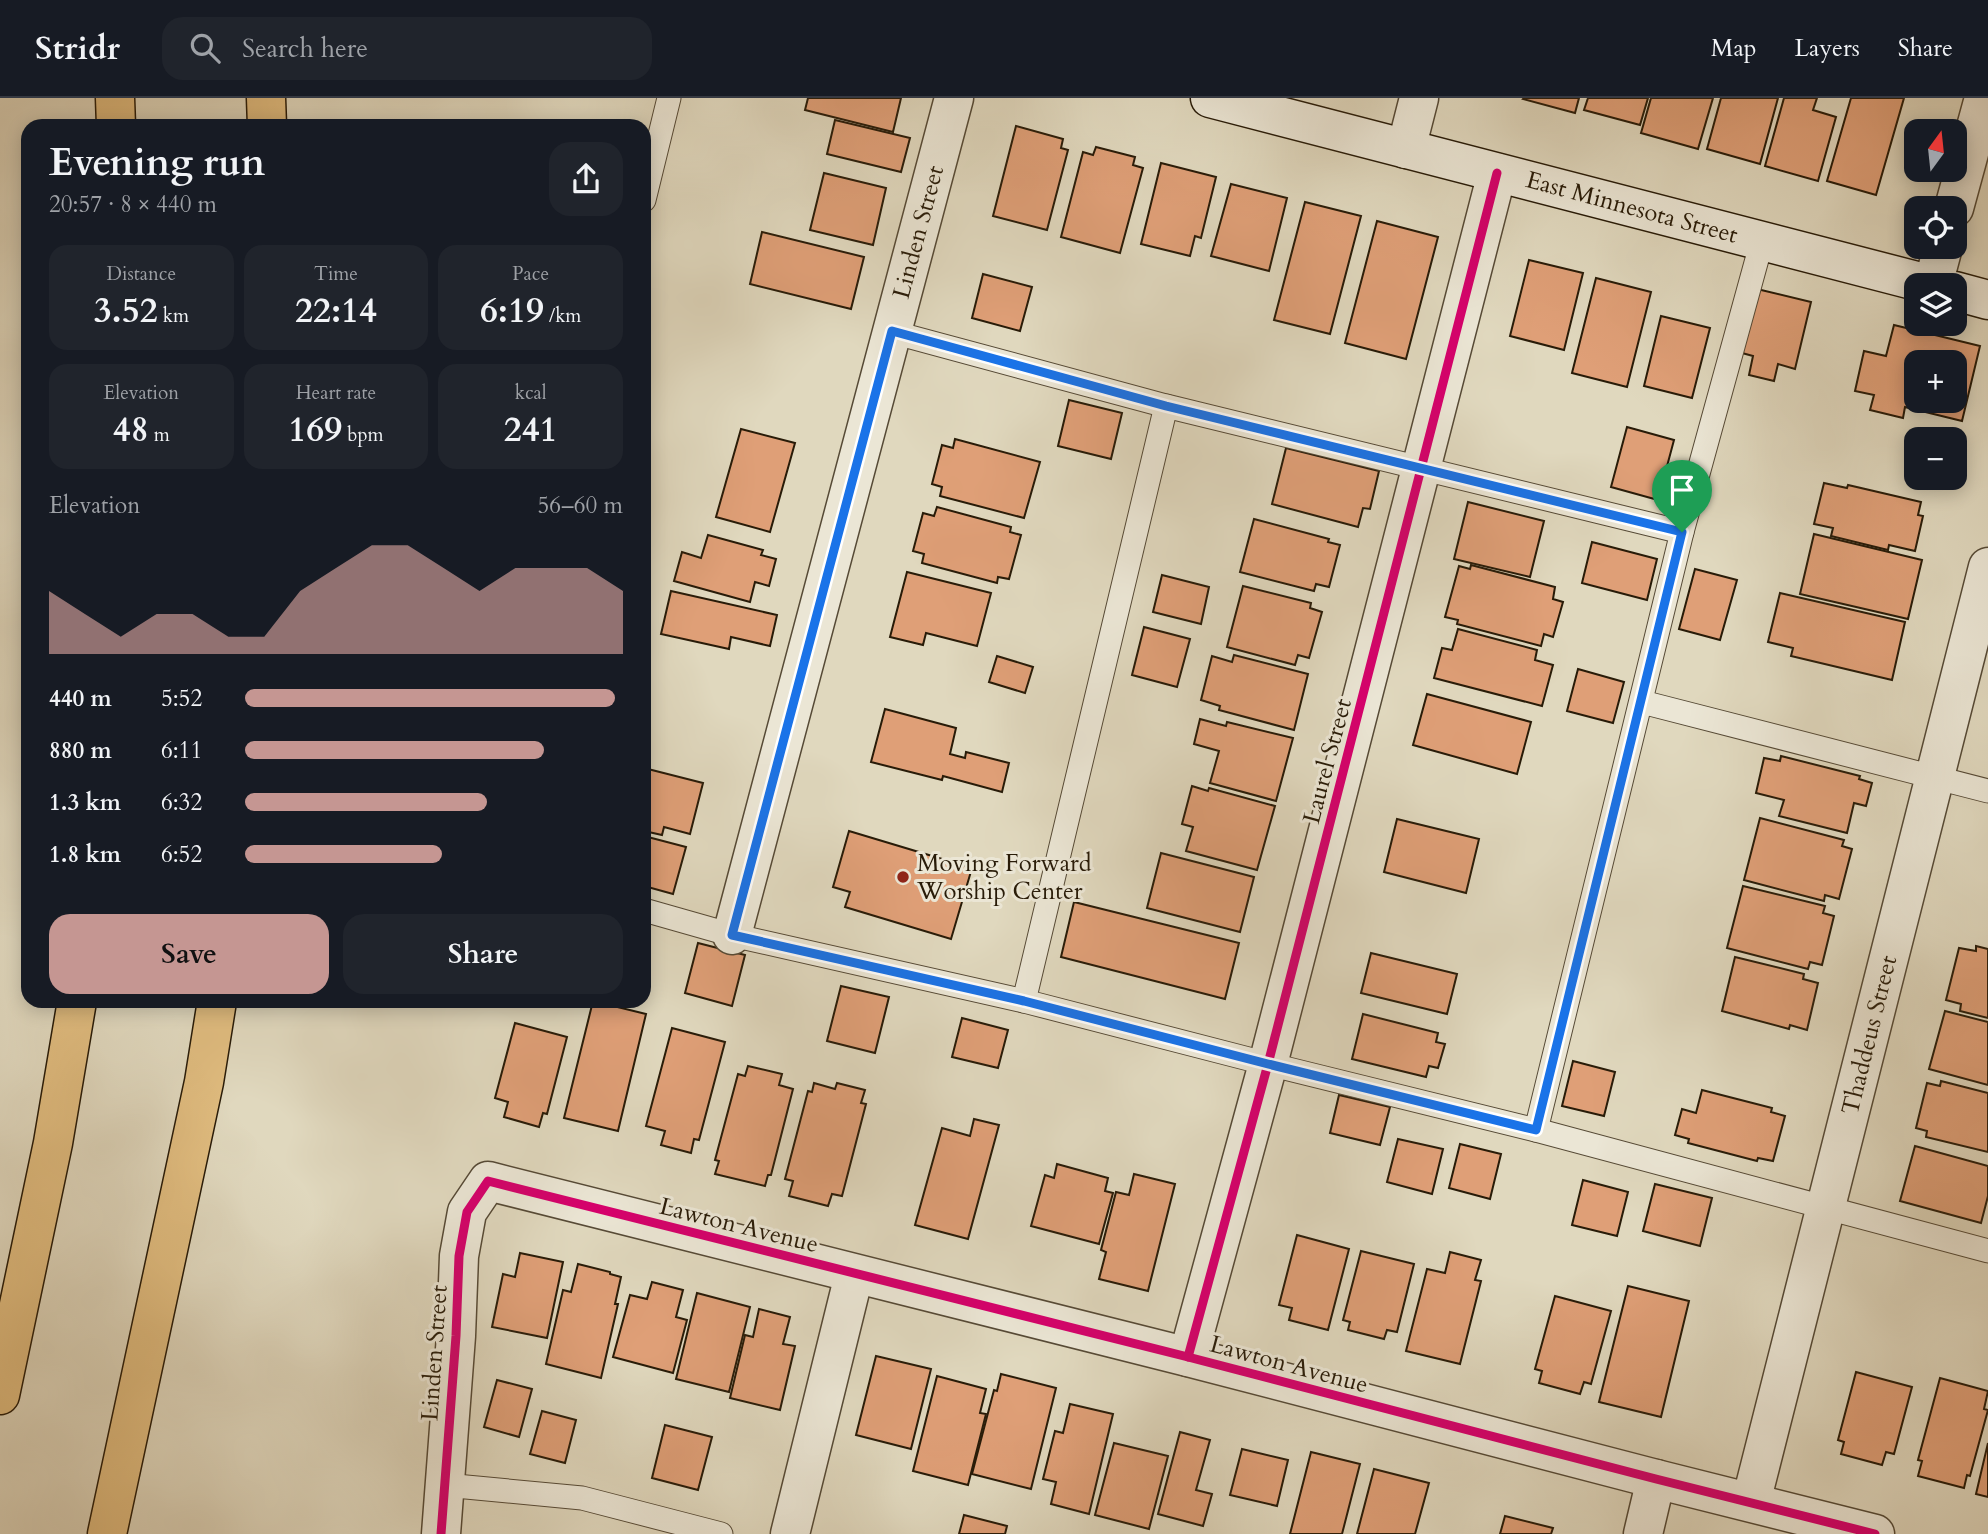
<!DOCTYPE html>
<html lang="en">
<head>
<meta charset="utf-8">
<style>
	:root { --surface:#171b24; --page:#20242c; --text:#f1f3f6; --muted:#9ea1a6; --line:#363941; --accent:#c59692 }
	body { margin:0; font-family:Cardo,serif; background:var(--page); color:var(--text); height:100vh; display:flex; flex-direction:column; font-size:26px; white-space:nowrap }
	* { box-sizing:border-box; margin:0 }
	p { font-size:23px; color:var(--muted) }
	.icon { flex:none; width:38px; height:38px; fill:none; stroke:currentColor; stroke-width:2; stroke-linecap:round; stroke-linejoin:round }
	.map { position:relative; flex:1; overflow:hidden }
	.drawer { position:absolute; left:21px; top:21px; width:630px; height:889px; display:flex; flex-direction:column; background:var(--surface); border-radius:21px; box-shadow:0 4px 18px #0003 }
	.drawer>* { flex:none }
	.needle { width:46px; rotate:15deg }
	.tools { position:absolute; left:1904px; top:21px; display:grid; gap:14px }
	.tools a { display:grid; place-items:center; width:63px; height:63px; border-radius:14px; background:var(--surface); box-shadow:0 4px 18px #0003; font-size:35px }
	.pin { position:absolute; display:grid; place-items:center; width:60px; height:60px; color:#fff; margin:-72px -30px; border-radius:50% 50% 50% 0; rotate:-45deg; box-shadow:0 0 7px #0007 }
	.pin .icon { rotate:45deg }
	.round { display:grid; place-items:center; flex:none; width:74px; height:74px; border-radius:21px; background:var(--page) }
	.head { display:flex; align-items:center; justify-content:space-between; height:119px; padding:0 28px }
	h1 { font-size:38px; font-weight:700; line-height:52px }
	.metrics { display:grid; grid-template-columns:repeat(3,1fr); gap:10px; height:119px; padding:7px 28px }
	.metrics div { display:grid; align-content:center; border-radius:18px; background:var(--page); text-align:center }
	.metrics b { font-size:35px; font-weight:700 }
	.metrics small { font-size:19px; font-weight:400 }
	.metrics p { font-size:19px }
	.chart { height:196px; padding:14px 28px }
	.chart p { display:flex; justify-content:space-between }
	.chart svg { width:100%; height:126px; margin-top:7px; fill:var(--accent); opacity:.7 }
	.action { display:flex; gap:14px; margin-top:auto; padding:14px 28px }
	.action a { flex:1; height:80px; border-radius:21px; background:var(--accent); color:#111; font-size:28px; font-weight:700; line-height:80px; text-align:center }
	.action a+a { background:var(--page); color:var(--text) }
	ul { padding:0 28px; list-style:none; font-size:23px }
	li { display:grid; grid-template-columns:112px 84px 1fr; align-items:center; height:52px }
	li i { height:18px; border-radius:9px; background:var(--accent) }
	header { display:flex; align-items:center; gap:42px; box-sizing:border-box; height:98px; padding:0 35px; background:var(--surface); border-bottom:2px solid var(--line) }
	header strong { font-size:33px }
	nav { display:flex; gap:38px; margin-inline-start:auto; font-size:24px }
	.search { width:490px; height:63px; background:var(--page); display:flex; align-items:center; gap:18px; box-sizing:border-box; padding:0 24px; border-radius:21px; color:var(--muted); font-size:26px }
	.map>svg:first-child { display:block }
</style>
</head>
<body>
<header>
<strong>Stridr</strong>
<div class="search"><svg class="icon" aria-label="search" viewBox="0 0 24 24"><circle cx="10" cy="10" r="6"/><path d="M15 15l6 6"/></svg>Search here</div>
<nav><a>Map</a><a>Layers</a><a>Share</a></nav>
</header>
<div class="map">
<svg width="1988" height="1436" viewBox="0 0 1988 1436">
	<rect width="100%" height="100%" fill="#e0d8be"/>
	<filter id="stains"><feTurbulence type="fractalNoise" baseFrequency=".00286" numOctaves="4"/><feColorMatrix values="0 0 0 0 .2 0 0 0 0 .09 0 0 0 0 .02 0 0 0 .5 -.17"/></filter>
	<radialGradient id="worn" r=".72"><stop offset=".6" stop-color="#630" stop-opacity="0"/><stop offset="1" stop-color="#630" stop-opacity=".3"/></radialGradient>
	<g fill="#df9f77" stroke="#281b08" stroke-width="2" fill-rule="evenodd">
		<path d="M808 0H901L893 34 805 12Z"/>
		<path d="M1524 0H1579L1575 15 1523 1Z"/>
		<path d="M1588 0H1648L1640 27 1584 12Z"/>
		<path d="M1651 0H1713L1698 51 1641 35Z"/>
		<path d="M1721 0H1778L1760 66 1707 51Z"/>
		<path d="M1784 0H1817L1813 12 1836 19 1818 83 1765 68Z"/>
		<path d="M1851 0H1904L1876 97 1827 83Z"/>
		<path d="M835 22 910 40 901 74 827 56Z"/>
		<path d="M1016 28 1063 41 1061 50 1068 52 1047 132 993 118Z"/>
		<path d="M1096 49 1135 59 1133 67 1143 70 1120 155 1061 139 1083 54 1093 57Z"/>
		<path d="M1161 65 1216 79 1201 140 1195 138 1190 158 1141 146Z"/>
		<path d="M824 75 886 90 873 147 810 132Z"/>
		<path d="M1231 86 1287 100 1269 173 1211 158Z"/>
		<path d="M1305 104 1361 118 1330 236 1274 222Z"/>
		<path d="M1377 123 1438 139 1406 261 1345 245Z"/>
		<path d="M762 134 864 159 851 211 750 186Z"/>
		<path d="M1529 162 1583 175 1564 252 1510 238Z"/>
		<path d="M983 176 1032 189 1020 233 972 220Z"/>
		<path d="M1596 180 1651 194 1627 289 1572 275Z"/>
		<path d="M1757 191 1811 204 1795 271 1778 266 1774 283 1749 277 1753 258 1742 255Z"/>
		<path d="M1661 218 1710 230 1692 300 1644 288Z"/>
		<path d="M1894 227 1980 248 1962 323 1905 309 1903 320 1870 312 1874 297 1855 293 1864 253 1886 258ZM1916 264H1955V303H1916Z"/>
		<path d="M1069 302 1122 315 1111 361 1058 348Z"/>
		<path d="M1627 329 1674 342 1658 402 1611 389Z"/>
		<path d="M741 331 795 345 770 434 716 419Z"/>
		<path d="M955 341 1040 364 1024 420 940 398 942 389 932 386 942 347 953 350Z"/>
		<path d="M1286 350 1379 373 1370 411 1363 410 1358 429 1272 406Z"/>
		<path d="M1824 385 1847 390 1848 387 1921 404 1918 417 1923 418 1915 453 1889 447 1888 452 1831 438 1833 430 1814 426Z"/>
		<path d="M1468 404 1544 423 1530 479 1454 461Z"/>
		<path d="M937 409 1011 429 1010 434 1021 437 1009 481 998 479 997 485 922 465 924 456 913 453 923 415 934 418Z"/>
		<path d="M1254 421 1329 441 1328 444 1340 447 1329 489 1316 486 1314 493 1240 474Z"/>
		<path d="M1814 436 1922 462 1908 521 1800 496Z"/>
		<path d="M708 437 763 452 761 457 776 461 769 488 755 484 750 504 674 483 682 454 701 460Z"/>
		<path d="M1592 444 1657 461 1647 502 1582 485Z"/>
		<path d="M1471 467 1555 489 1553 501 1563 504 1553 539 1544 536 1541 548 1457 526 1458 522 1445 519 1459 468 1470 471Z"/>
		<path d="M1695 471 1737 482 1720 542 1679 531Z"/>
		<path d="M907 474 991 495 977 548 926 535 923 547 890 539Z"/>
		<path d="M1162 477 1209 489 1201 526 1153 514Z"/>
		<path d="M1243 488 1311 505 1310 510 1322 514 1309 560 1298 557 1295 567 1227 549Z"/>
		<path d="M671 493 777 517 770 548 731 539 729 551 661 536Z"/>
		<path d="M1780 495 1905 524 1892 582 1791 558 1793 550 1768 544Z"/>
		<path d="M1144 529 1190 541 1177 589 1132 577Z"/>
		<path d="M1458 531 1537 552 1535 562 1553 567 1542 608 1434 580 1442 550 1452 552Z"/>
		<path d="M1234 557 1308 576 1294 632 1219 612 1220 608 1201 602 1212 558 1232 564Z"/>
		<path d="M997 558 1033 569 1025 595 989 584Z"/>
		<path d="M1578 571 1624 584 1613 625 1567 613Z"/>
		<path d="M1427 596 1531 624 1517 676 1413 647Z"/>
		<path d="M885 611 956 630 950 656 965 660 966 654 1009 665 1002 694 943 678 942 682 871 664Z"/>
		<path d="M1200 621 1226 628 1227 624 1293 640 1276 703 1210 685 1219 653 1194 646Z"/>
		<path d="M1781 658 1860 678 1859 681 1872 685 1866 708 1854 705 1847 735 1779 718 1784 702 1756 695 1764 660 1780 663Z"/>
		<path d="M644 670 703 685 690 736 664 729 662 737 644 733Z"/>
		<path d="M1192 688 1208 693 1209 690 1275 708 1257 772 1186 753 1193 729 1182 726Z"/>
		<path d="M1760 720 1844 742 1842 748 1852 751 1839 801 1825 797 1824 803 1744 782Z"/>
		<path d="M1397 721 1479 741 1466 795 1384 774Z"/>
		<path d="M849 733 972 770 951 841 845 809 850 794 833 789Z"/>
		<path d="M644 738 686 749 673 796 644 788Z"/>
		<path d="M1161 755 1254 779 1240 834 1147 810Z"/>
		<path d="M1743 788 1825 808 1823 815 1834 818 1822 867 1810 864 1808 871 1727 850Z"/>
		<path d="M1074 804 1239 845 1225 901 1061 859Z"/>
		<path d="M698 845 745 857 732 908 685 895Z"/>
		<path d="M1976 848 1988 851V920L1960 913 1961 906 1946 902 1959 850 1976 853Z"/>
		<path d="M1371 855 1457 876 1447 916 1361 895Z"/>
		<path d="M1735 859 1804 876 1803 881 1818 885 1807 932 1790 927 1789 931 1722 913Z"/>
		<path d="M841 888 889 899 875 955 827 943Z"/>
		<path d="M593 903 646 916 618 1033 564 1020Z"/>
		<path d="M1945 913 1988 924V987L1929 971Z"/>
		<path d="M1363 916 1438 935 1436 944 1445 946 1438 970 1429 968 1426 979 1352 961Z"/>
		<path d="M962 920 1008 932 998 970 952 959Z"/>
		<path d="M515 925 567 939 547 1016 543 1015 539 1029 504 1019 508 1004 495 1000Z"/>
		<path d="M672 930 725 944 699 1042 694 1041 691 1055 661 1047 665 1033 646 1028Z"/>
		<path d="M1573 963 1615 974 1604 1018 1562 1008Z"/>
		<path d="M748 968 782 976 779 987 793 991 771 1077H768L765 1088 715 1076 719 1063 715 1062 738 976 745 978Z"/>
		<path d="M1941 983 1988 995V1054L1926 1039 1927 1033 1916 1030 1927 985 1940 988Z"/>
		<path d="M814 985 835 991 837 985 865 992 861 1005 866 1006 842 1098 832 1096 828 1108 789 1098 793 1083 785 1081 808 993 812 994Z"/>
		<path d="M1702 992 1772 1010 1771 1014 1785 1018 1773 1063 1758 1060 1757 1063 1688 1045 1689 1041 1675 1037 1682 1011 1696 1015Z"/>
		<path d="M1339 997 1390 1009 1380 1047 1330 1035Z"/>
		<path d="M974 1021 999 1027 968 1141 915 1127 942 1030 970 1038Z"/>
		<path d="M1398 1041 1443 1051 1432 1096 1387 1084Z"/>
		<path d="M1460 1046 1501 1056 1490 1101 1449 1090Z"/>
		<path d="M1915 1048 1988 1068V1098L1981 1125 1900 1103Z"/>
		<path d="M1057 1066 1108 1080 1105 1093 1113 1095 1099 1146 1031 1128 1045 1077 1054 1080Z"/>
		<path d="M1134 1076 1175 1086 1148 1193 1099 1181 1106 1154 1101 1152 1116 1094 1129 1097Z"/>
		<path d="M1583 1082 1628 1094 1617 1138 1572 1127Z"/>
		<path d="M1655 1086 1712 1100 1700 1148 1643 1133Z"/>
		<path d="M1297 1137 1349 1151 1328 1232 1289 1222 1292 1210 1279 1207Z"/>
		<path d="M1361 1153 1414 1166 1397 1234 1387 1232 1384 1241 1348 1232 1350 1224 1343 1222Z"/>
		<path d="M1450 1154 1481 1162 1475 1182 1481 1183 1460 1266 1406 1253 1427 1171 1445 1175Z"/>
		<path d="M520 1155 563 1164 547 1240 492 1229 503 1176 515 1179Z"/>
		<path d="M578 1166 610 1174V1176L621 1179 615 1206H618L601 1280 546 1266 563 1192 571 1194Z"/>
		<path d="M652 1184 683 1192 676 1219 687 1222 673 1275 613 1259 630 1197 647 1201Z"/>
		<path d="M1628 1188 1689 1203 1661 1319 1599 1304Z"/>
		<path d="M697 1195 750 1209 729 1294 676 1281Z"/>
		<path d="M1555 1198 1611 1213 1591 1286 1584 1284 1580 1296 1539 1285 1542 1273 1535 1271Z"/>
		<path d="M759 1211 790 1219 783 1246 795 1248 780 1312 730 1300 745 1237 753 1239Z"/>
		<path d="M876 1258 931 1271 911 1351 856 1337Z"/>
		<path d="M1856 1274 1912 1289 1894 1356 1886 1354 1882 1367 1841 1356 1844 1344 1838 1342Z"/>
		<path d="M1001 1276 1056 1290 1031 1391 972 1376 994 1292 997 1293Z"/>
		<path d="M937 1278 986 1291 980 1315 986 1316 968 1387 913 1373Z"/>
		<path d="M1940 1280 1988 1293 1984 1311 1988 1312 1970 1378 1967 1377 1964 1390 1918 1378 1922 1363 1918 1362Z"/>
		<path d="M497 1282 532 1291 519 1339 484 1329Z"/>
		<path d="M1070 1306 1113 1316 1089 1416 1051 1406 1056 1384 1043 1381 1055 1333 1063 1335Z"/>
		<path d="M542 1313 576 1322 565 1365 530 1356Z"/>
		<path d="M665 1327 712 1339 698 1392 652 1380Z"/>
		<path d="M1180 1334 1210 1342 1196 1392 1212 1396 1203 1428 1158 1416Z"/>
		<path d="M1114 1345 1168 1358 1149 1431 1095 1417Z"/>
		<path d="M1988 1345V1399L1976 1396Z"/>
		<path d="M1242 1351 1288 1362 1277 1408 1230 1397Z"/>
		<path d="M1311 1354 1360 1366 1342 1436H1290Z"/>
		<path d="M1374 1371 1429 1385 1415 1436H1357Z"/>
		<path d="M964 1417 1007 1428 1005 1436H959Z"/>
		<path d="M1505 1418 1553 1430 1551 1436H1500Z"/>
	</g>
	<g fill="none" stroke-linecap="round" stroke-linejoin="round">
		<defs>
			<g id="lane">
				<path d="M644 102 669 0"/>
				<path d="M892 234 1166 308"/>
				<path d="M1642 604 1988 693"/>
				<path d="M644 812 732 837 1024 903 1268 966 1536 1032 1988 1153"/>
				<path d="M1024 903 1166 308 1682 434"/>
				<path d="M1536 1032 1682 434 1762 143"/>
				<path d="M445 1387 582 1400 721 1436"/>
			</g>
			<g id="street">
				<path d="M1406 51 1419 0"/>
				<path d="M1954 110 1984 0"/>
				<path d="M1933 187 1943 149"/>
				<path d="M732 837 954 0"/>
				<path d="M1188 1259 1268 966 1497 75"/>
				<path d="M1751 1404 1988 469"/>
				<path d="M441 1436 456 1238 459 1158 467 1114 488 1083 1188 1259 1656 1381 1875 1436"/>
				<path d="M790 1436 854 1177"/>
				<path d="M1643 1436 1656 1381"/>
			</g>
			<g id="secondary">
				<path d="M1210 0 1932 187"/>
				<path d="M1955 193 1988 202"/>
			</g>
			<g id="highway">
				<path d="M115 0 116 28"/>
				<path d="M266 0 267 28"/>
				<path d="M0 1297 53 1045 77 903"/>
				<path d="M107 1436 204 984 217 903"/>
			</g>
		</defs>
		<use href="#lane" stroke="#564a36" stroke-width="25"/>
		<use href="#street" stroke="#564a36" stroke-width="41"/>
		<use href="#secondary" stroke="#281b08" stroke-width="41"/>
		<use href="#highway" stroke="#281b08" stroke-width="41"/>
		<use href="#lane" stroke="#ebe6d5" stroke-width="23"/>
		<use href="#street" stroke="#ebe6d5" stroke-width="38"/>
		<use href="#secondary" stroke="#ebe6d5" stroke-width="38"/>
		<use href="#highway" stroke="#e0bc7f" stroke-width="38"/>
		<defs>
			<g id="cycleway">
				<path d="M1188 1259 1268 966 1497 75"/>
				<path d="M441 1436 456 1238 459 1158 467 1114 488 1083 1188 1259 1656 1381 1875 1436"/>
			</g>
		</defs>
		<use href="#cycleway" stroke="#ebe6d5" stroke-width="13"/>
		<use href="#cycleway" stroke="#d6006c" stroke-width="9"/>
	</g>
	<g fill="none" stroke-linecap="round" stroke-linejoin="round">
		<defs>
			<path id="route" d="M892 233 1166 308 1682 434 1536 1032 1268 966 1024 903 732 837Z"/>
		</defs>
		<use href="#route" stroke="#fff" stroke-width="14"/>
		<use href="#route" stroke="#1a73e8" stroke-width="9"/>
	</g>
	<circle fill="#8f2418" stroke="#ebe6d5" stroke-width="2.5" cx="903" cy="779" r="7"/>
	<g text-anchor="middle" stroke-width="6" stroke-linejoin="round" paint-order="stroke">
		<g font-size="24" fill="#281b08" stroke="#ebe6d5">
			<text transform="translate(1632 109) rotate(15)" y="8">East Minnesota Street</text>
			<text transform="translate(918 134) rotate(-75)" y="8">Linden Street</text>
			<text transform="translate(1327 663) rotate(-75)" y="8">Laurel Street</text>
			<text transform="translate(1869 937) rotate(-76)" y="8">Thaddeus Street</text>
			<text transform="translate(739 1127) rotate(14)" y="8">Lawton Avenue</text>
			<text transform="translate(434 1255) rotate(-86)" y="8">Linden Street</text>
			<text transform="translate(1289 1266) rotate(15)" y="8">Lawton Avenue</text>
		</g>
		<g font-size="24" fill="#281b08" stroke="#ebe6d5" text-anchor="start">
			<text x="917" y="773">Moving Forward<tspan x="917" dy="28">Worship Center</tspan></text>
		</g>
	</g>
	<rect width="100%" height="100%" filter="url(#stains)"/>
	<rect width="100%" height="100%" fill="url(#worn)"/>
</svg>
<div class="tools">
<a><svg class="needle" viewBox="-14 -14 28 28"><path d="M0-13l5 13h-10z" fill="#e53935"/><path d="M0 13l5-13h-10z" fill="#9ea1a6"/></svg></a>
<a><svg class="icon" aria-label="locate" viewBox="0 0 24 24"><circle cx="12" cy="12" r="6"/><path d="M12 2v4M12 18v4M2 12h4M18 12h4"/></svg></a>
<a><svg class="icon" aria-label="layers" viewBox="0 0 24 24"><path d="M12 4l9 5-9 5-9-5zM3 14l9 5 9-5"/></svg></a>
<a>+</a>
<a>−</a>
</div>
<div class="pin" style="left:1682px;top:434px;background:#1e9e55"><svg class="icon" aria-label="arrive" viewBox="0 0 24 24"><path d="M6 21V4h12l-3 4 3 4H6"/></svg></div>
<section class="drawer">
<div class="head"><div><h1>Evening run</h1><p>20:57 · 8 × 440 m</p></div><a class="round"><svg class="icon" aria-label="share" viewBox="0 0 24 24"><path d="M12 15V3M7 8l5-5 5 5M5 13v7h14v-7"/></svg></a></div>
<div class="metrics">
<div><p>Distance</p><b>3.52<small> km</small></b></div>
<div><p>Time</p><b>22:14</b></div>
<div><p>Pace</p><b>6:19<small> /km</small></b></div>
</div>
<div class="metrics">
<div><p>Elevation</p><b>48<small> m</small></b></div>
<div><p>Heart rate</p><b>169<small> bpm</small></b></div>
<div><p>kcal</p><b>241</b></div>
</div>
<div class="chart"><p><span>Elevation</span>56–60 m</p>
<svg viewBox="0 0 160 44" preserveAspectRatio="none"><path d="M0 44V22L10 30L20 38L30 30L40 30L50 38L60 38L70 22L80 14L90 6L100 6L110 14L120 22L130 14L140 14L150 14L160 22V44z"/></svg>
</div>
<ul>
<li><b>440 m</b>5:52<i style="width:98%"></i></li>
<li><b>880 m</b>6:11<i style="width:79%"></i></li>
<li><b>1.3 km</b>6:32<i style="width:64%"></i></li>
<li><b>1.8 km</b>6:52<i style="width:52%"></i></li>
</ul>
<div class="action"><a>Save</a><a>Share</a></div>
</section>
</div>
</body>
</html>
